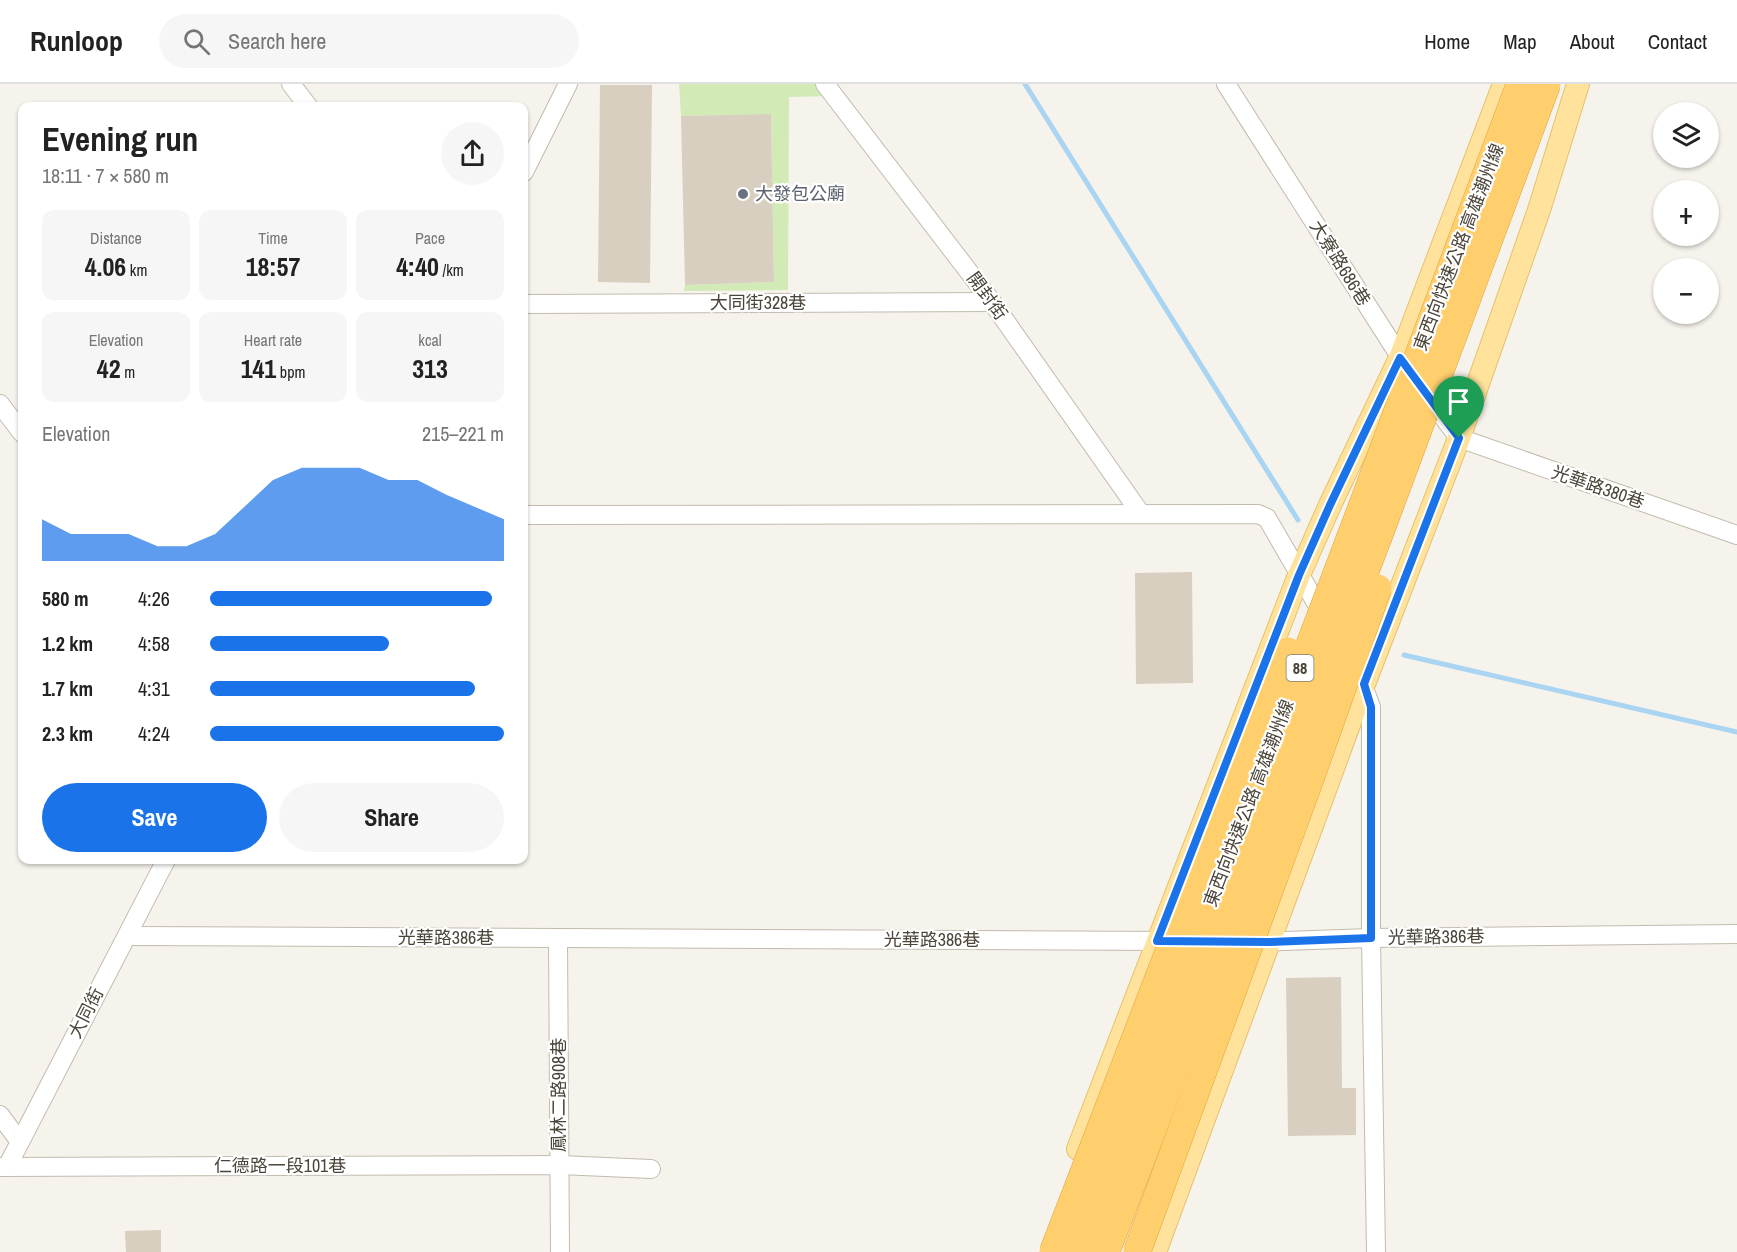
<!DOCTYPE html>
<html lang="en">
<head>
<meta charset="utf-8">
<style>
	:root { --surface:#fff; --page:#f6f6f6; --text:#222; --muted:#767676; --line:#e0e0e0; --accent:#1a73e8 }
	body { margin:0; font-family:"Archivo Narrow","Noto Sans TC",sans-serif; background:var(--page); color:var(--text); height:100vh; display:flex; flex-direction:column; font-size:22px; white-space:nowrap }
	* { box-sizing:border-box; margin:0 }
	p { font-size:20px; color:var(--muted) }
	.icon { flex:none; width:33px; height:33px; fill:none; stroke:currentColor; stroke-width:2; stroke-linecap:round; stroke-linejoin:round }
	.map { position:relative; flex:1; overflow:hidden }
	.side { position:absolute; left:18px; top:18px; width:510px; height:762px; display:flex; flex-direction:column; background:var(--surface); border-radius:12px; box-shadow:0 2px 4px #0004 }
	.side>* { flex:none }
	.controls { position:absolute; left:1653px; top:18px; display:grid; gap:12px }
	.controls a { display:grid; place-items:center; width:66px; height:66px; border-radius:50%; background:var(--surface); box-shadow:0 2px 4px #0004; font-size:30px }
	.pin { position:absolute; display:grid; place-items:center; width:51px; height:51px; color:#fff; margin:-62px -26px; border-radius:50% 50% 50% 0; rotate:-45deg; box-shadow:0 0 6px #0007 }
	.pin .icon { rotate:45deg }
	.round { display:grid; place-items:center; flex:none; width:63px; height:63px; border-radius:32px; background:var(--page) }
	.head { display:flex; align-items:center; justify-content:space-between; height:102px; padding:0 24px }
	h1 { font-size:33px; font-weight:700; line-height:45px }
	.figures { display:grid; grid-template-columns:repeat(3,1fr); gap:9px; height:102px; padding:6px 24px }
	.figures div { display:grid; align-content:center; border-radius:12px; background:var(--page); text-align:center }
	.figures b { font-size:26px; font-weight:700 }
	.figures small { font-size:16px; font-weight:400 }
	.figures p { font-size:16px }
	.chart { height:168px; padding:12px 24px }
	.chart p { display:flex; justify-content:space-between }
	.chart svg { width:100%; height:108px; margin-top:6px; fill:var(--accent); opacity:.7 }
	.cta { display:flex; gap:12px; margin-top:auto; padding:12px 24px }
	.cta a { flex:1; height:69px; border-radius:36px; background:var(--accent); color:#fff; font-size:24px; font-weight:700; line-height:69px; text-align:center }
	.cta a+a { background:var(--page); color:var(--text) }
	ul { padding:0 24px; list-style:none; font-size:20px }
	li { display:grid; grid-template-columns:96px 72px 1fr; align-items:center; height:45px }
	li i { height:15px; border-radius:8px; background:var(--accent) }
	header { display:flex; align-items:center; gap:36px; box-sizing:border-box; height:84px; padding:0 30px; background:var(--surface); border-bottom:2px solid var(--line) }
	header strong { font-size:28px }
	nav { display:flex; gap:33px; margin-inline-start:auto; font-size:21px }
	.search { width:420px; height:54px; background:var(--page); display:flex; align-items:center; gap:15px; box-sizing:border-box; padding:0 21px; border-radius:33px; color:var(--muted); font-size:22px }
	.map>svg:first-child { display:block }
</style>
</head>
<body>
<header>
<strong>Runloop</strong>
<div class="search"><svg class="icon" aria-label="search" viewBox="0 0 24 24"><circle cx="10" cy="10" r="6"/><path d="M15 15l6 6"/></svg>Search here</div>
<nav><a>Home</a><a>Map</a><a>About</a><a>Contact</a></nav>
</header>
<div class="map">
<svg width="1737" height="1168" viewBox="0 0 1737 1168">
	<rect width="100%" height="100%" fill="#f6f3ec"/>
	<path fill="#d2eab5" d="M679 0H824L834 12 789 13 788 206 684 207 685 201 774 198 771 31 681 32Z"/>
	<g fill="none" stroke-linecap="round" stroke-linejoin="round">
		<g stroke="#a9d4f2" stroke-width="5">
			<path d="M1025 0 1298 436"/>
			<path d="M1404 571 1737 648"/>
		</g>
	</g>
	<g fill="#d8cfc1">
		<path d="M600 1H652L650 199 598 198Z"/>
		<path d="M771 30 774 198 685 201 681 32Z"/>
		<path d="M1192 488 1193 599 1136 600 1135 489Z"/>
		<path d="M1341 893 1342 1004H1356V1051L1288 1052 1286 894Z"/>
		<path d="M161 1146V1168H126L125 1147Z"/>
	</g>
	<g fill="none" stroke-linecap="round" stroke-linejoin="round">
		<defs>
			<g id="minor">
				<path d="M291 0 308 22"/>
				<path d="M825 0 992 218 1141 430"/>
				<path d="M1226 0 1406 282"/>
				<path d="M524 88 568 0"/>
				<path d="M524 220 992 218"/>
				<path d="M1425 309 1459 354 1737 451"/>
				<path d="M0 320 22 349"/>
				<path d="M524 431 1258 430 1267 434 1326 536"/>
				<path d="M1361 596 1371 623V854L1376 1168"/>
				<path d="M127 852 1169 857"/>
				<path d="M558 855 560 1168"/>
				<path d="M1256 858 1371 854 1737 850"/>
				<path d="M0 1031 20 1058"/>
				<path d="M0 1083 560 1081 651 1085"/>
				<path d="M7 1083 166 776"/>
			</g>
			<g id="major">
				<path d="M1078 1065 1299 491 1330 421 1400 274 1504 0"/>
				<path d="M1155 1168 1364 600 1459 354 1539 126 1578 0"/>
			</g>
		</defs>
		<use href="#minor" stroke="#c2bbae" stroke-width="20"/>
		<use href="#major" stroke="#e6c16a" stroke-width="24"/>
		<use href="#minor" stroke="#fff" stroke-width="18"/>
		<use href="#major" stroke="#ffe39c" stroke-width="22"/>
		<defs>
			<g id="highway-bridge">
				<path d="M1053 1168 1239 685 1288 567"/>
				<path d="M1079 1168 1355 441 1520 0"/>
				<path d="M1106 1168 1381 446 1547 0"/>
				<path d="M1137 1168 1308 701 1378 504"/>
			</g>
		</defs>
		<use href="#highway-bridge" stroke="#e0a43c" stroke-width="28" stroke-linecap="butt"/>
		<use href="#highway-bridge" stroke="#ffcf6e" stroke-width="27"/>
	</g>
	<g fill="none" stroke-linecap="round" stroke-linejoin="round">
		<defs>
			<path id="route" d="M1400 274 1459 354 1364 600 1371 623V854L1269 858 1157 857 1299 491 1330 421Z"/>
		</defs>
		<use href="#route" stroke="#fff" stroke-width="12"/>
		<use href="#route" stroke="#1a73e8" stroke-width="8"/>
	</g>
	<circle fill="#6b7280" stroke="#fff" stroke-width="2" cx="743" cy="110" r="6"/>
	<g text-anchor="middle" stroke-width="4.5" stroke-linejoin="round" paint-order="stroke">
		<rect fill="#fff" stroke="#817c74" stroke-width="1.5" x="1286.5" y="571" width="27" height="26" rx="4.5"/>
		<g font-size="16" font-weight="bold" fill="#4b4439">
			<text x="1300" y="590">88</text>
		</g>
		<g font-size="18" fill="#5b616d" stroke="#fff" text-anchor="start">
			<text x="755" y="116">大發包公廟</text>
		</g>
		<g font-size="18" fill="#4b4439" stroke="#fff">
			<text transform="translate(1459 163) rotate(-69)" y="6">東西向快速公路 高雄潮州線</text>
			<text transform="translate(1340 179) rotate(58)" y="6">大寮路686巷</text>
			<text transform="translate(987 212) rotate(54)" y="6">開封街</text>
			<text x="758" y="225">大同街328巷</text>
			<text transform="translate(1598 403) rotate(19)" y="6">光華路380巷</text>
			<text transform="translate(1249 719) rotate(-69)" y="6">東西向快速公路 高雄潮州線</text>
			<text transform="translate(1436 853) rotate(-1)" y="6">光華路386巷</text>
			<text x="446" y="860">光華路386巷</text>
			<text x="932" y="862">光華路386巷</text>
			<text transform="translate(86 929) rotate(-63)" y="6">大同街</text>
			<text transform="translate(559 1011) rotate(-90)" y="6">鳳林二路908巷</text>
			<text x="280" y="1088">仁德路一段101巷</text>
		</g>
	</g>
</svg>
<div class="controls">
<a><svg class="icon" aria-label="layers" viewBox="0 0 24 24"><path d="M12 4l9 5-9 5-9-5zM3 14l9 5 9-5"/></svg></a>
<a>+</a>
<a>−</a>
</div>
<div class="pin" style="left:1459px;top:354px;background:#1e9e55"><svg class="icon" aria-label="arrive" viewBox="0 0 24 24"><path d="M6 21V4h12l-3 4 3 4H6"/></svg></div>
<section class="side">
<div class="head"><div><h1>Evening run</h1><p>18:11 · 7 × 580 m</p></div><a class="round"><svg class="icon" aria-label="share" viewBox="0 0 24 24"><path d="M12 15V3M7 8l5-5 5 5M5 13v7h14v-7"/></svg></a></div>
<div class="figures">
<div><p>Distance</p><b>4.06<small> km</small></b></div>
<div><p>Time</p><b>18:57</b></div>
<div><p>Pace</p><b>4:40<small> /km</small></b></div>
</div>
<div class="figures">
<div><p>Elevation</p><b>42<small> m</small></b></div>
<div><p>Heart rate</p><b>141<small> bpm</small></b></div>
<div><p>kcal</p><b>313</b></div>
</div>
<div class="chart"><p><span>Elevation</span>215–221 m</p>
<svg viewBox="0 0 160 44" preserveAspectRatio="none"><path d="M0 44V27L10 33L20 33L30 33L40 38L50 38L60 33L70 22L80 11L90 6L100 6L110 6L120 11L130 11L140 17L150 22L160 27V44z"/></svg>
</div>
<ul>
<li><b>580 m</b>4:26<i style="width:96%"></i></li>
<li><b>1.2 km</b>4:58<i style="width:61%"></i></li>
<li><b>1.7 km</b>4:31<i style="width:90%"></i></li>
<li><b>2.3 km</b>4:24<i style="width:100%"></i></li>
</ul>
<div class="cta"><a>Save</a><a>Share</a></div>
</section>
</div>
</body>
</html>
